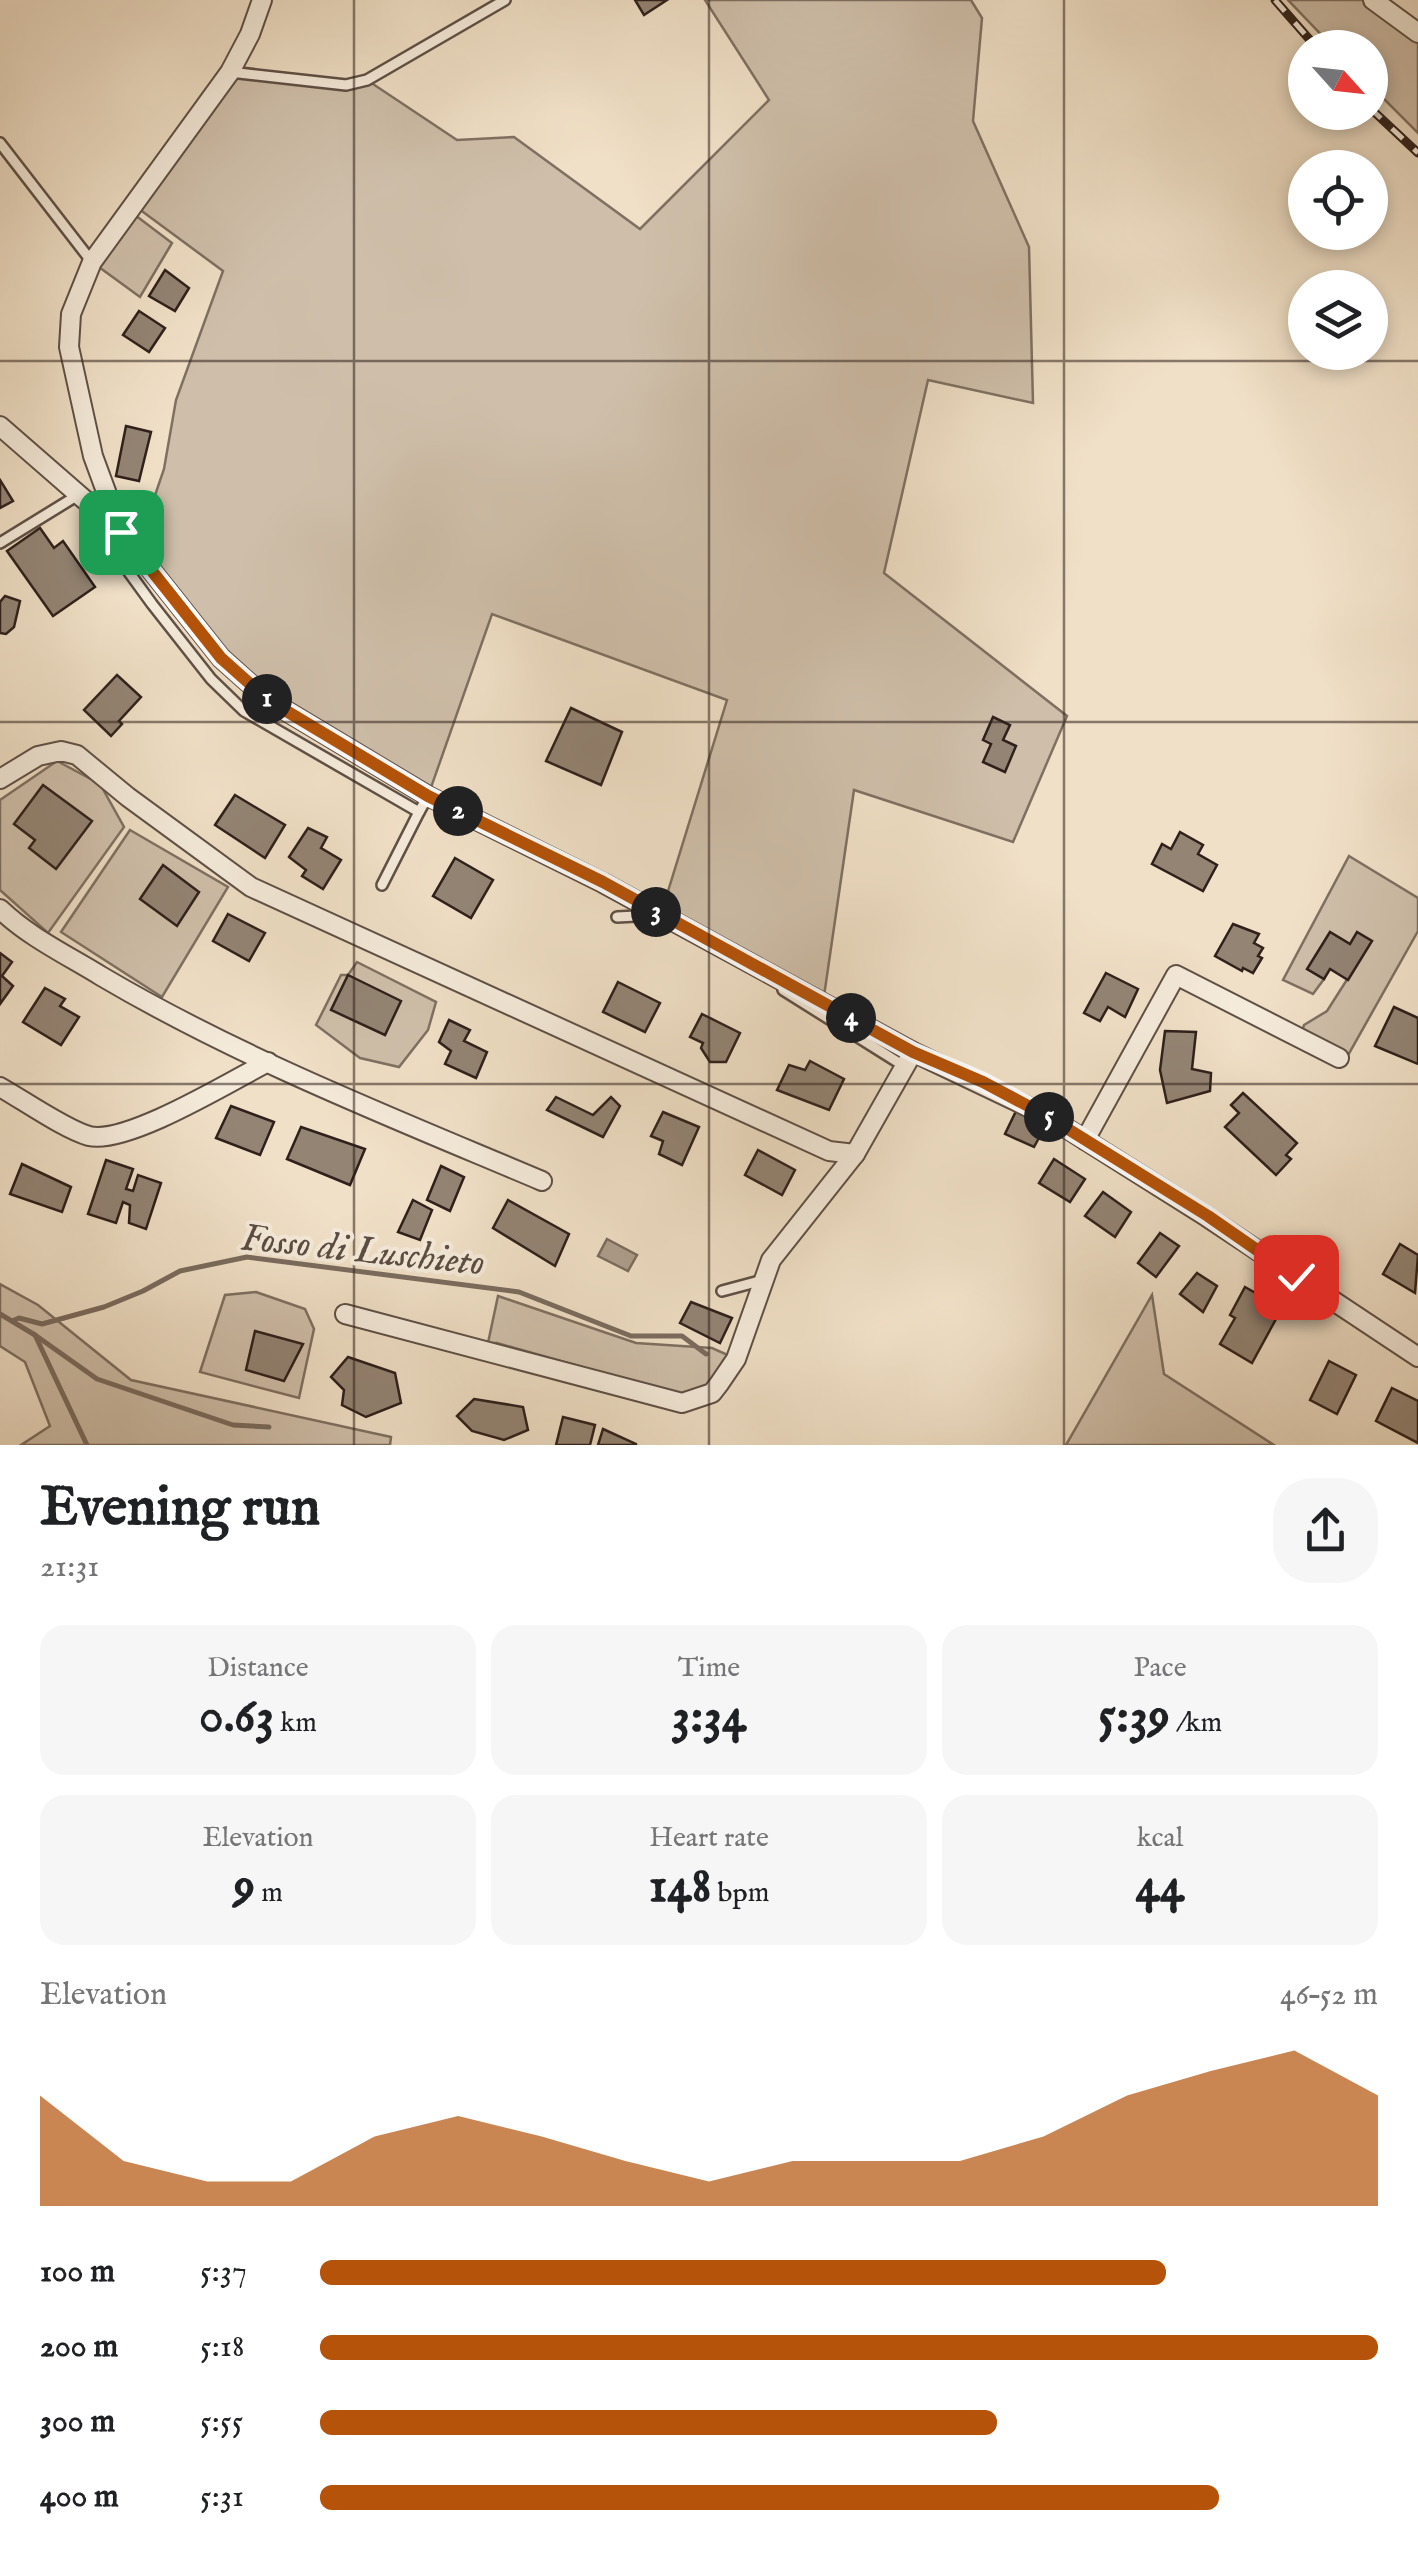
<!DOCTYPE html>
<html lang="en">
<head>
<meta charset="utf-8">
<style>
	:root { --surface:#fff; --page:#f6f6f6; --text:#202124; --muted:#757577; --accent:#b45309 }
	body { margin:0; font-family:"IM FELL English",serif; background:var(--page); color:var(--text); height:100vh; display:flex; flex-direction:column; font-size:38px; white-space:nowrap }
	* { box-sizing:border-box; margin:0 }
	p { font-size:32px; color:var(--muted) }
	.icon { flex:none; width:55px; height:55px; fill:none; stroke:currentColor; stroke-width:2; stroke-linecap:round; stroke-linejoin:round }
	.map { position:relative; height:1445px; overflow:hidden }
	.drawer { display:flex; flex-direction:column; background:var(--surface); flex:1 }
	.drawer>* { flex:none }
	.needle { width:65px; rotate:117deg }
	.fabs { position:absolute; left:1288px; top:30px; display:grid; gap:20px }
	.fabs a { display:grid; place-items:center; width:100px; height:100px; border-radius:50%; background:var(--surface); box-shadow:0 5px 15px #0003; font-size:50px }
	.pin { position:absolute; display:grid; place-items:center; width:85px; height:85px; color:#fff; margin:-42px; border-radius:20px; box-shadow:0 5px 15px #0006 }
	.km { position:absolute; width:50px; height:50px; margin:-25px; border-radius:50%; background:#222; color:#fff; font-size:28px; line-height:50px; text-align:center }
	.round { display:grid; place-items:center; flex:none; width:105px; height:105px; border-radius:40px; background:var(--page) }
	.overview { display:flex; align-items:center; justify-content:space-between; height:170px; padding:0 40px }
	h1 { font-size:55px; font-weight:700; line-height:75px }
	.figures { display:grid; grid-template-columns:repeat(3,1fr); gap:15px; height:170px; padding:10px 40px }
	.figures div { display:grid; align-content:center; border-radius:25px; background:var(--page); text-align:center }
	.figures b { font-size:50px; font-weight:700 }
	.figures small { font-size:28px; font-weight:400 }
	.figures p { font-size:28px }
	.chart { height:280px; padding:20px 40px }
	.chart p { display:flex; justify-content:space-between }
	.chart svg { width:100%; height:180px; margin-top:10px; fill:var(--accent); opacity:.7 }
	ul { padding:0 40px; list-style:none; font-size:32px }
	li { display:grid; grid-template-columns:160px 120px 1fr; align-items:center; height:75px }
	li i { height:25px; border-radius:12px; background:var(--accent) }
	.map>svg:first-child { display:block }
</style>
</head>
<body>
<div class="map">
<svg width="1418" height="1445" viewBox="0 0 1418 1445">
	<rect width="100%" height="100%" fill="#f0e0c7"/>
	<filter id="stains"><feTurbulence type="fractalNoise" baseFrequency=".002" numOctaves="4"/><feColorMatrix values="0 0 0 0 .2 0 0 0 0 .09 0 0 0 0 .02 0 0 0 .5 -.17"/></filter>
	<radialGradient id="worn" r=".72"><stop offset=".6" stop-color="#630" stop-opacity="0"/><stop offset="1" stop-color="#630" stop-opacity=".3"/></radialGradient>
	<g fill="#cfbfaa" stroke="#7f7062" stroke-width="2.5">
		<path d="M705 0H971L982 18 973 121 1029 247 1033 403 928 380 884 573 1067 716 1013 842 854 790 823 1003 661 914 727 700 492 614 428 796 268 700 136 551 164 469 176 400 223 271 135 206 230 72 345 85 367 80 457 140 514 137 640 229 769 100Z"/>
		<path d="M1288 0H1373L1418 33V133L1370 85V48L1333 47Z"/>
		<path d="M131 212 172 243 140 297 92 262Z"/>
		<path d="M57 761 100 784 124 827 48 933 0 890V800Z"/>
		<path d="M130 830 228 887 162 997 61 932Z"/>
		<path d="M1349 856 1418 898V931L1347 1057 1301 1034 1304 1025 1327 1011 1371 942 1350 944 1330 932 1308 969 1324 979 1313 994 1283 980Z"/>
		<path d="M357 962 436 1002 428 1030 399 1067 360 1058 316 1025 341 975H348Z"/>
		<path d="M0 1284 38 1305 131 1380 391 1437 390 1445H21L50 1426 25 1362 0 1346Z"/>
		<path d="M256 1292 305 1309 314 1329 299 1398 200 1372 225 1295Z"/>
		<path d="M1152 1295 1164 1374 1274 1445H1066Z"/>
		<path d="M498 1296 636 1343 712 1348 730 1356 703 1391 688 1397 497 1343H488Z"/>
	</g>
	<path fill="#ae9f8d" stroke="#7b6c5f" stroke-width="2.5" d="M607 1239 637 1255 628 1271 598 1256Z"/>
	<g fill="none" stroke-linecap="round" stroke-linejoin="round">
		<g stroke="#7b6c5f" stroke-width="5">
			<path d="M0 1314 35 1335 87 1445"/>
			<path d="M12 1321 19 1318 42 1324 104 1307 143 1291 180 1271 247 1257 519 1292 631 1336H682L706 1354"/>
			<path d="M35 1335 97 1379 233 1425 269 1427"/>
		</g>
	</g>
	<g fill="#938474" stroke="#2f201b" stroke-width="2.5">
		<path d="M635 0H667L644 15Z"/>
		<path d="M165 270 189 288 175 311 149 296Z"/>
		<path d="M139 311 165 328 149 352 123 335Z"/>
		<path d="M126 426 151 432 139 481 116 476Z"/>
		<path d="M0 480 13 501 0 508Z"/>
		<path d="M40 528 54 548 63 541 95 587 53 616 7 551Z"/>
		<path d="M5 596 20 601 14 627 6 634 0 633V602Z"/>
		<path d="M117 675 141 697 119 721 122 724 111 736 84 710Z"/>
		<path d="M571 708 622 732 601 785 546 761Z"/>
		<path d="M993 717 1010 725 1003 740 1016 746 1005 772 983 762 991 744 983 740Z"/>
		<path d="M43 785 92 821 56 869 29 848 35 840 14 824Z"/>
		<path d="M235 795 285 825 265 858 215 825Z"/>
		<path d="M308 828 327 837 321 848 341 860 323 889 302 876 306 870 289 857Z"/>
		<path d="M1180 832 1203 845 1198 854 1217 865 1203 891 1152 864 1162 844 1171 849Z"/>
		<path d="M455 858 493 880 471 918 433 896Z"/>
		<path d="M163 865 199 892 177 926 140 899Z"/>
		<path d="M228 914 265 933 249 961 213 941Z"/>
		<path d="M1233 924 1259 934 1254 943 1263 948 1258 956 1262 958 1253 973 1243 968 1242 971 1215 956Z"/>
		<path d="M1330 932 1350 944 1357 932 1372 941 1348 980 1330 969 1324 979 1307 969Z"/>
		<path d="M0 953 12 962 2 976 13 986 0 1004Z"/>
		<path d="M1106 973 1138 989 1125 1017 1108 1007 1100 1021 1084 1013Z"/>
		<path d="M348 975 401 1001 385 1035 331 1010Z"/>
		<path d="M618 982 660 1003 645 1032 603 1012Z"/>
		<path d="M45 988 65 999 60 1006 79 1017 61 1045 23 1022Z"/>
		<path d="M1394 1007 1418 1018V1064L1375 1046Z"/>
		<path d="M702 1014 740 1033 726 1062H710L701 1048 703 1043 690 1037Z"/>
		<path d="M449 1020 470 1030 464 1041 487 1052 476 1078 445 1064 451 1051 439 1042Z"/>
		<path d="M1165 1031 1196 1032 1192 1069 1211 1073 1210 1091 1167 1103 1160 1070Z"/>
		<path d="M810 1061 844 1079 829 1110 777 1090 789 1065 805 1070Z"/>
		<path d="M1243 1093 1297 1143 1286 1155 1291 1159 1276 1175 1225 1127 1239 1113 1231 1105Z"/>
		<path d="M556 1097 593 1115 611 1097 620 1106 603 1137 547 1110Z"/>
		<path d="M231 1106 274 1122 260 1155 216 1138Z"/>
		<path d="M1017 1109 1046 1125 1034 1147 1005 1134Z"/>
		<path d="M663 1112 699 1127 682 1165 659 1154 663 1141 651 1136Z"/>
		<path d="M301 1127 365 1149 350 1185 287 1159Z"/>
		<path d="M758 1150 795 1170 782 1195 745 1175Z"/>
		<path d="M1054 1159 1085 1179 1070 1202 1039 1183Z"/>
		<path d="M106 1160 133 1169 126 1189 133 1191 138 1175 161 1183 146 1229 129 1223 130 1205 123 1202 116 1223 88 1214Z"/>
		<path d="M22 1164 71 1187 62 1212 10 1194Z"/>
		<path d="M441 1166 464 1177 450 1211 427 1200Z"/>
		<path d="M1103 1192 1131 1212 1115 1237 1085 1216Z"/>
		<path d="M413 1200 432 1210 420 1240 398 1232Z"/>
		<path d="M508 1200 569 1234 555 1266 493 1228Z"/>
		<path d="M1160 1233 1179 1246 1156 1277 1138 1263Z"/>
		<path d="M1400 1244 1418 1255 1415 1293 1383 1274Z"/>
		<path d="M1197 1273 1217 1286 1203 1312 1180 1294Z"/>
		<path d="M1245 1287 1282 1308 1252 1363 1220 1344 1235 1318 1230 1315Z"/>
		<path d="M691 1302 732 1318 720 1343 680 1323Z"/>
		<path d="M255 1331 303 1344 284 1381 246 1370Z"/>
		<path d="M348 1357 395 1373 401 1403 366 1417 342 1405 344 1390 331 1377Z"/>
		<path d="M1329 1361 1356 1375 1337 1414 1310 1400Z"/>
		<path d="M1392 1388 1418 1401V1443L1376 1421Z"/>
		<path d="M474 1399 523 1407 528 1430 504 1440 472 1431 457 1416Z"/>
		<path d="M563 1417 595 1425 590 1445H556Z"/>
		<path d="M603 1429 636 1444V1445H598Z"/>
	</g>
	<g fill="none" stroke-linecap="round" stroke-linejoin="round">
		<defs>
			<g id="lane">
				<path d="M230 72 346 85 367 80 505 0"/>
				<path d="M0 143 92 262"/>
				<path d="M106 522 107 542 152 604 211 679 244 711 419 812 428 796"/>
				<path d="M0 543 78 495"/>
				<path d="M382 885 419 812"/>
				<path d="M617 917 655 915"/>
				<path d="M783 990 904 1066"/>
				<path d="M722 1291 763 1280"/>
			</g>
			<g id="street">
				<path d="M262 0 250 34 230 72 92 262 71 314 69 347 93 456 121 532 221 658 268 700 428 796 603 883 913 1052 1047 1116 1207 1217 1418 1357"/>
				<path d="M1373 0 1418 33"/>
				<path d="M0 426 117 528"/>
				<path d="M0 779 38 756 61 751 77 755 128 797 251 887 829 1151 855 1154 913 1052"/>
				<path d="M0 909C29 937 67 955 101 976 240 1058 393 1118 542 1181"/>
				<path d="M0 1087C23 1100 66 1130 89 1136 127 1145 231 1081 268 1062"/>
				<path d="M1085 1140 1176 975 1339 1058"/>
				<path d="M345 1314 682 1403 712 1393 719 1384 736 1359 771 1260 855 1154"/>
			</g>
		</defs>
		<use href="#lane" stroke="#5f5046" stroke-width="14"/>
		<use href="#street" stroke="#5f5046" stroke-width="22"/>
		<use href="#lane" stroke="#f5ebdb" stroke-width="9"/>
		<use href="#street" stroke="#f5ebdb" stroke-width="18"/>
		<defs>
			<g id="rail">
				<path d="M1275 0 1317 48"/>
				<path d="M1370 108 1418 153"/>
			</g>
		</defs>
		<use href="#rail" stroke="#2f201b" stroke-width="9"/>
		<use href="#rail" stroke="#f5ebdb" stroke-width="5" stroke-dasharray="15" stroke-linecap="butt"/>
	</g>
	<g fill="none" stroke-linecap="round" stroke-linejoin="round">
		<defs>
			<path id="route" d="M121 532 221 658 268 700 428 796 603 882 913 1052 983 1082 1047 1116 1208 1216 1296 1277"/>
		</defs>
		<use href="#route" stroke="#fff" stroke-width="20"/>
		<use href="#route" stroke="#b45309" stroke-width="12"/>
	</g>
	<path fill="none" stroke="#2f201b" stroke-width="2.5" stroke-opacity="0.55" d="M354 0V1445M709 0V1445M1064 0V1445M0 361H1418M0 722H1418M0 1084H1418"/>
	<g text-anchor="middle" stroke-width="8" stroke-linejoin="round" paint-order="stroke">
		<g font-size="38" font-style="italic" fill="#5b4c43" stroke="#f5ebdb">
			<text transform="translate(363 1249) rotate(6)" y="13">Fosso di Luschieto</text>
		</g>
	</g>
	<rect width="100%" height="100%" filter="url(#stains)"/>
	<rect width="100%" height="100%" fill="url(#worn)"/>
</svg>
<div class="fabs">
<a><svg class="needle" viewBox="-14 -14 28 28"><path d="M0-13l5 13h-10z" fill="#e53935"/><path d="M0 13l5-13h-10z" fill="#757577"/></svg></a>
<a><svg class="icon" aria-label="locate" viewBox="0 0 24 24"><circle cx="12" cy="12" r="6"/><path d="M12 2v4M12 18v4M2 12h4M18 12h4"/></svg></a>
<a><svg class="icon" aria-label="layers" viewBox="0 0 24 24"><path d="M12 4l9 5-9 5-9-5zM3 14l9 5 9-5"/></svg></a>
</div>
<div class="pin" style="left:121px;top:532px;background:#1e9e55"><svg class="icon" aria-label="arrive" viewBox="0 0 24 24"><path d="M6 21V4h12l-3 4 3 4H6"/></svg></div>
<div class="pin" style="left:1296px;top:1277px;background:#d93025"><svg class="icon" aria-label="check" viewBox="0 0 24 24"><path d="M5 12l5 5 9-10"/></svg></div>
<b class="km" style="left:267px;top:699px">1</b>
<b class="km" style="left:458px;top:811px">2</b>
<b class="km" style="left:656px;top:912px">3</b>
<b class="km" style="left:851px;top:1018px">4</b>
<b class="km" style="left:1049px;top:1117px">5</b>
</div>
<section class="drawer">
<div class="overview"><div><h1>Evening run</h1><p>21:31</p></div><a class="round"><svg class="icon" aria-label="share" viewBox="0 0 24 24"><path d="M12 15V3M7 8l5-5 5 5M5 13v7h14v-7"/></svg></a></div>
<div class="figures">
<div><p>Distance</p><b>0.63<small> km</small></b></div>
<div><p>Time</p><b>3:34</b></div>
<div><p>Pace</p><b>5:39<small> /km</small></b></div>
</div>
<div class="figures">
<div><p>Elevation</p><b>9<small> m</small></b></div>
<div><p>Heart rate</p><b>148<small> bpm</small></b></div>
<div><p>kcal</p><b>44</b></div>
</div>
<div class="chart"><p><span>Elevation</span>46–52 m</p>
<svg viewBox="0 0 160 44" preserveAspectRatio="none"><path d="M0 44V17L10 33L20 38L30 38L40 27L50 22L60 27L70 33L80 38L90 33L100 33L110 33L120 27L130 17L140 11L150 6L160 17V44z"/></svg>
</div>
<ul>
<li><b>100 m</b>5:37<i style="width:80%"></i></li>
<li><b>200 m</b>5:18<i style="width:100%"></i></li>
<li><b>300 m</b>5:55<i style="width:64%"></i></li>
<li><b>400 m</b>5:31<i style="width:85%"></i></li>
</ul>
</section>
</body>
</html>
